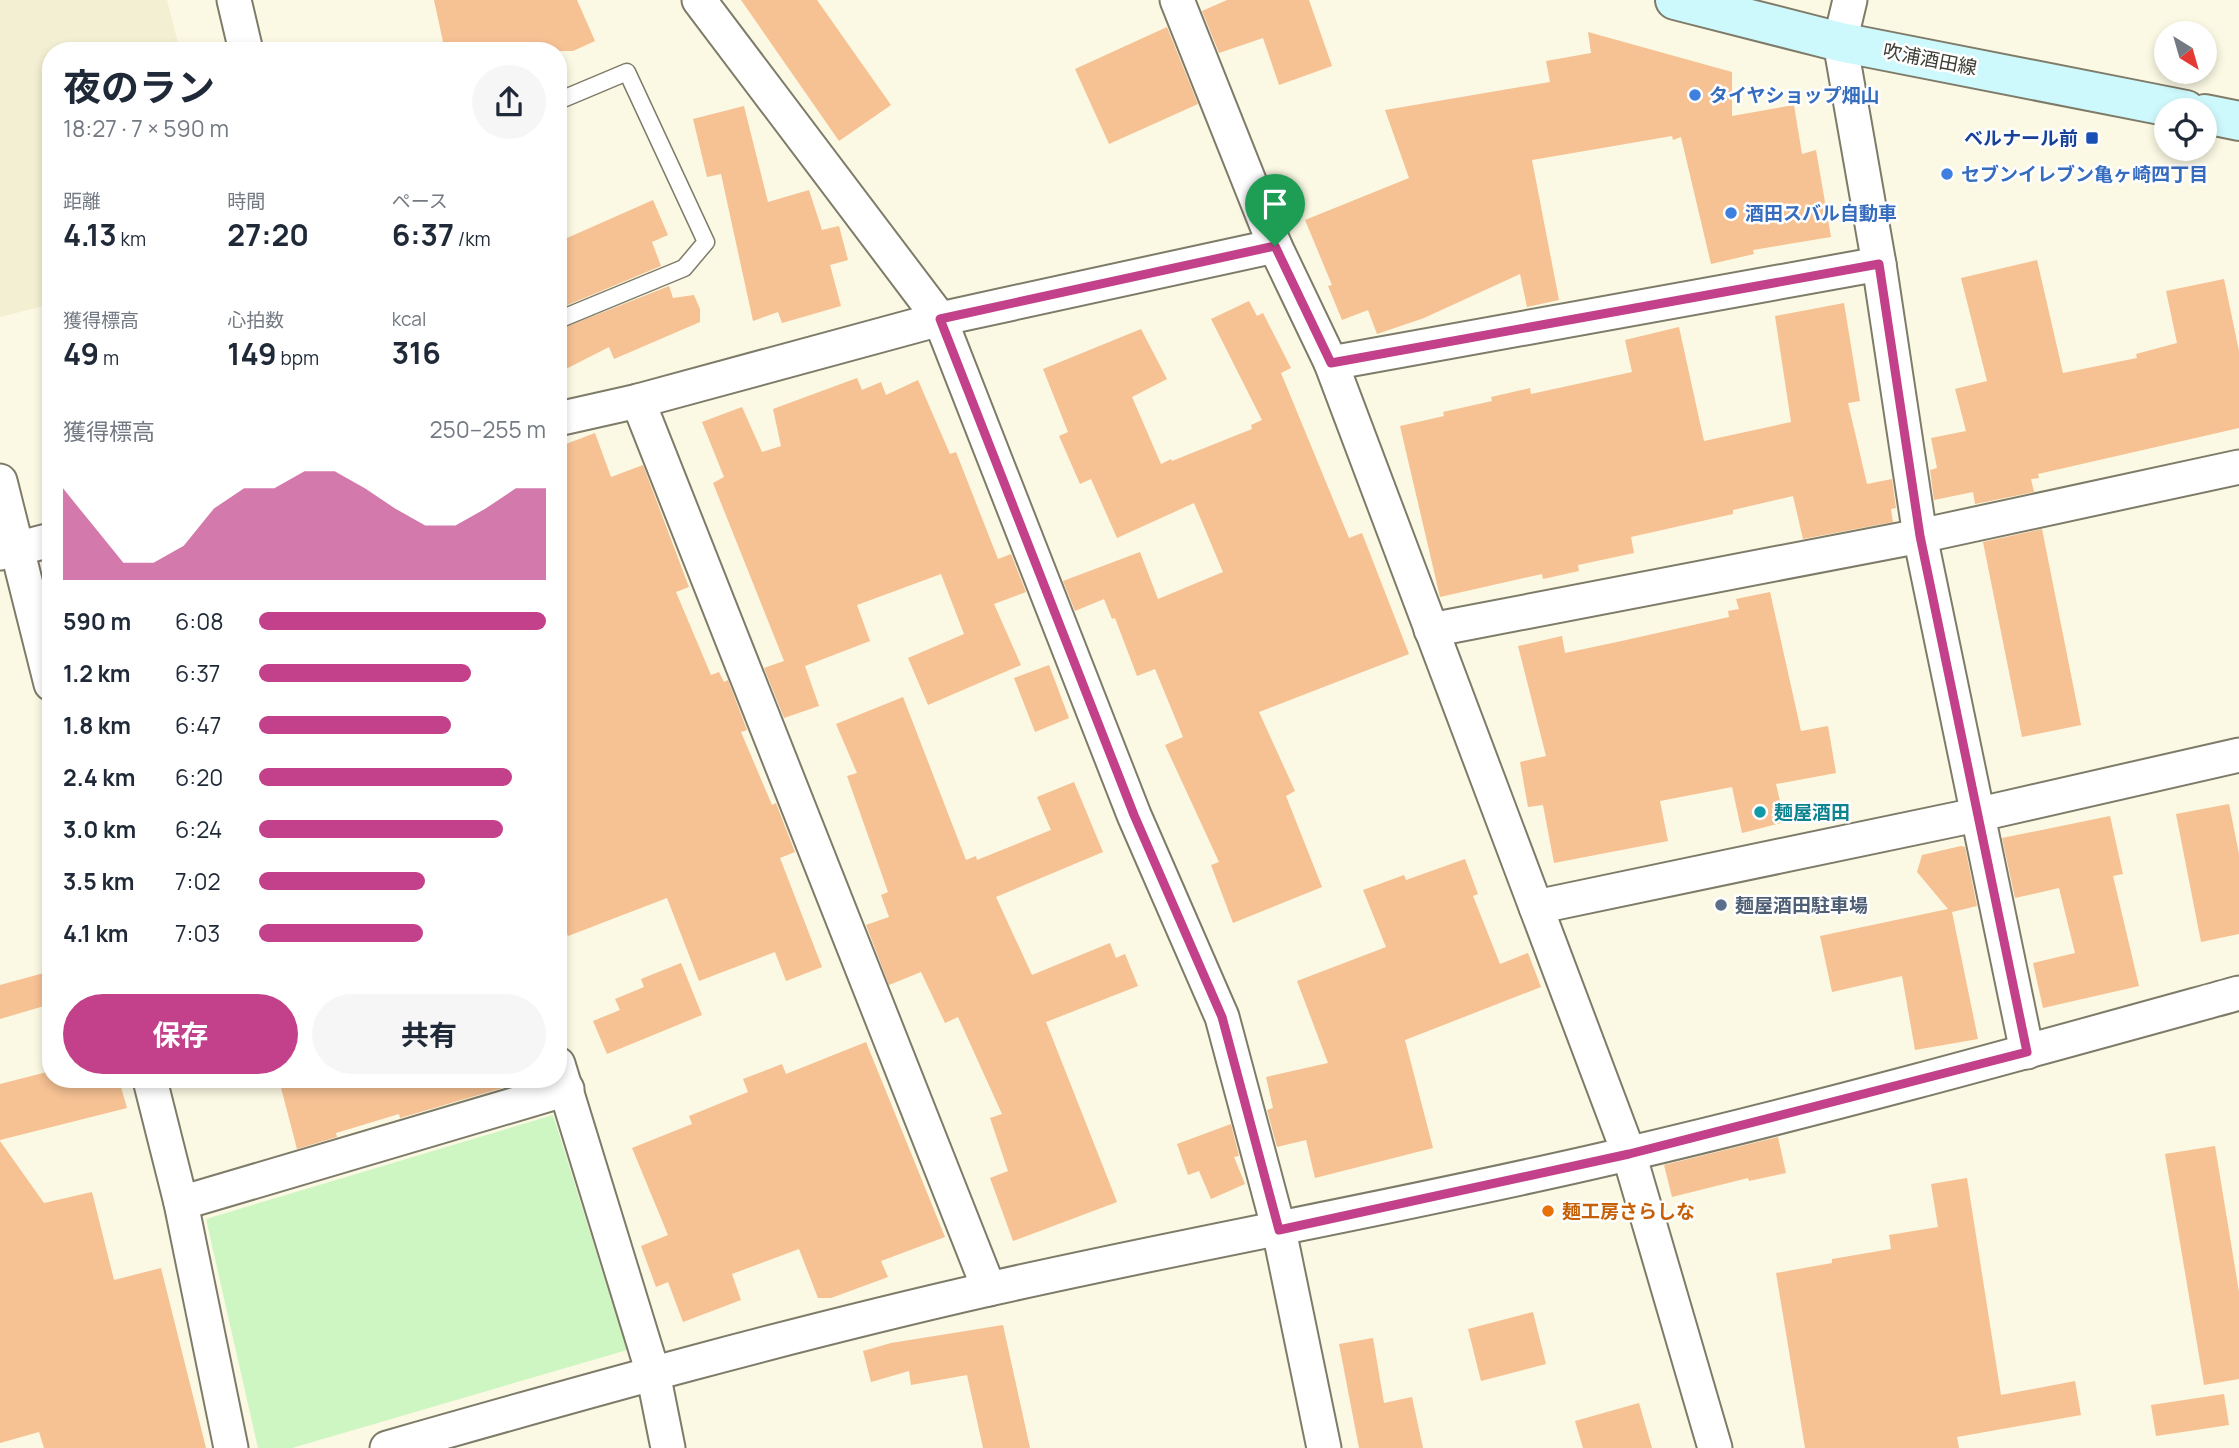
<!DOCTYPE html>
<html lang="ja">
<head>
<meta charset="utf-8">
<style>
	:root { --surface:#fff; --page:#f6f6f7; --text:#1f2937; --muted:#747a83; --accent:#c3418a }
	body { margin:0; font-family:Manrope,"Noto Sans JP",sans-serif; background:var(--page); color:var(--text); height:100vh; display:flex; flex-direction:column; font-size:26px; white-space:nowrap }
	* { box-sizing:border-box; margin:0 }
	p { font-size:23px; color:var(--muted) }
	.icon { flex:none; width:38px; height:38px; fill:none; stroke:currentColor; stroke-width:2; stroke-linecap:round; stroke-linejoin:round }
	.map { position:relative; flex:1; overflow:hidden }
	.details { position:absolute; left:42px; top:42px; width:525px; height:1046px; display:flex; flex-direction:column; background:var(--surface); border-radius:28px; box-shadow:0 4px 10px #0003 }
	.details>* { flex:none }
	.needle { width:46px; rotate:143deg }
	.fabs { position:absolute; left:2154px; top:21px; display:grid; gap:14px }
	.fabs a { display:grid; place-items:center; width:63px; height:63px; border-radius:50%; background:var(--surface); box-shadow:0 4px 10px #0003; font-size:35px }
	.pin { position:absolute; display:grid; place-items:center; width:60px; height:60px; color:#fff; margin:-72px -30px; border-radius:50% 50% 50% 0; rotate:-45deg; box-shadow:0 0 7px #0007 }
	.pin .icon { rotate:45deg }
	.round { display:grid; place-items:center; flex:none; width:74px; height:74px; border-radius:37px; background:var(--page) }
	.head { display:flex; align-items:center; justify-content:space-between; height:119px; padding:0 21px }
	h1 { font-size:38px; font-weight:700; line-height:52px }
	.stats { display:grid; grid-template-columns:repeat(3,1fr); gap:10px; height:119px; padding:7px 21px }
	.stats div { display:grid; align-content:center }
	.stats b { font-size:30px; font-weight:700 }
	.stats small { font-size:19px; font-weight:400 }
	.stats p { font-size:19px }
	.chart { height:196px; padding:14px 21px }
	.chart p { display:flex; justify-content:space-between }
	.chart svg { width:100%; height:126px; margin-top:7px; fill:var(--accent); opacity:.7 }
	.primary-button { display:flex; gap:14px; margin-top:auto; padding:14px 21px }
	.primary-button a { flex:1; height:80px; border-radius:42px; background:var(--accent); color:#fff; font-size:28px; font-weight:700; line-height:80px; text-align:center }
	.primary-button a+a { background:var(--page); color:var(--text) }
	ul { padding:0 21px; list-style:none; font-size:23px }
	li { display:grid; grid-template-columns:112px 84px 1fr; align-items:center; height:52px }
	li i { height:18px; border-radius:9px; background:var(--accent) }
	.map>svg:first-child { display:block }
</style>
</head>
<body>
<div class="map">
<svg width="2239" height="1448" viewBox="0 0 2239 1448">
	<rect width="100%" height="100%" fill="#fbf8e3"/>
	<path fill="#f3efd2" d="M0 0H167L180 51H51V304L0 317Z"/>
	<path fill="#cdf6c2" d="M553 1115 627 1350 292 1448H258L206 1219Z"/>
	<g fill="#f6c193">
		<path d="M434 0H577L595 41 573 51H445Z"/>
		<path d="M741 0H817L891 105 839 141Z"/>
		<path d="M1227 0H1309L1332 66 1279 85 1263 38 1219 53 1202 11Z"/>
		<path d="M1167 27 1198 104 1109 144 1075 69Z"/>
		<path d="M1588 32 1732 72V116L1794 105 1802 154 1816 150 1831 237 1753 250 1754 254 1711 264 1681 137 1673 140 1672 136 1532 160 1559 300 1527 307 1520 274 1424 318 1377 334 1368 310 1342 320 1328 286 1332 285 1305 220 1409 178 1385 110 1550 82 1546 61 1591 53Z"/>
		<path d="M744 106 768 202 809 190 822 230 839 226 848 260 830 265 841 306 782 323 778 312 753 321 721 174 707 177 693 119Z"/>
		<path d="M653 200 668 235 652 242 661 266 558 309V242Z"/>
		<path d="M2037 260 2063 373 2137 358 2136 354 2177 343 2166 291 2224 279 2239 351V428L2038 474 2039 478 2031 479 2034 492 1975 504 1973 492 1934 500 1930 470 1937 468 1931 438 1966 431 1955 389 1987 381 1961 278Z"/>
		<path d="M669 286 673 298 694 295 700 309V322L614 359 609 347 558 373V330Z"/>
		<path d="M1249 301 1257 316 1263 313 1291 368 1281 373 1349 538 1362 533 1409 654 1259 712 1295 791 1286 796 1322 887 1233 923 1211 865 1219 862 1165 745 1183 737 1155 669 1137 676 1115 618 1112 619 1104 599 1075 611 1063 581 1140 552 1158 599 1223 572 1194 503 1117 538 1091 479 1080 484 1059 436 1068 432 1043 369 1141 329 1167 379 1132 397 1161 464 1171 459 1172 461 1252 429 1251 425 1262 420 1211 319Z"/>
		<path d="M1844 303 1860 401 1848 403 1867 484 1892 479 1896 508 1891 509 1893 522 1803 539 1793 496 1733 510V514L1631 537 1634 553 1578 565 1579 571 1543 579 1542 574 1440 597 1400 426 1444 416 1443 412 1492 401 1491 397 1530 388 1531 394 1632 372 1625 340 1679 327 1704 441 1791 422 1775 316Z"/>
		<path d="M857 378 862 390 881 382 886 395 918 380 950 454 956 452 998 559 1011 554 1026 592 994 604 1021 665 928 705 908 658 964 634 941 574 857 605 870 641 805 666 819 706 784 718 764 668 784 661 713 483 724 477 702 422 742 407 762 452 781 446 773 409Z"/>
		<path d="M595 433 611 477 643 465 689 587 676 592 711 675 719 672 724 682 728 680 747 730 741 732 772 805 776 803 779 811 795 852 780 858 822 967 786 981 775 952 699 981 667 898 568 936 558 910V447Z"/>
		<path d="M2042 529 2081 725 2022 737 1983 542Z"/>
		<path d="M1770 592 1801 731 1828 726 1836 773 1776 784 1785 822 1742 833 1732 787 1660 801 1668 841 1554 863 1543 805 1528 807 1520 762 1546 756 1518 646 1562 636 1565 653 1617 642 1729 617 1728 611 1739 609 1736 599Z"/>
		<path d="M1049 665 1069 718 1035 732 1014 678Z"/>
		<path d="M903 697 966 860 976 856 977 860 1051 830 1037 797 1074 782 1103 852 996 897 1032 975 1110 943 1116 958 1125 954 1138 986 1046 1022 1117 1202 1013 1241 990 1178 1008 1171 990 1118 1002 1114 958 1017 945 1023 921 972 889 985 866 925 889 917 881 895 888 892 847 776 857 773 836 724Z"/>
		<path d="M2229 804 2239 854V934L2201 942 2176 814Z"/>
		<path d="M2110 816 2123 874 2113 876 2139 986 2043 1008 2033 963 2075 953 2059 888 2015 898 2002 838Z"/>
		<path d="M1961 846 1965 847 1977 906 1952 912 1978 1039 1915 1050 1902 976 1832 992 1820 936 1948 909 1917 872 1922 855Z"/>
		<path d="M1465 859 1478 894 1473 896 1500 964 1528 953 1541 987 1405 1040 1433 1148 1315 1178 1306 1140 1277 1147 1267 1110 1273 1108 1266 1077 1328 1063 1297 981 1386 947 1363 890 1404 875 1406 880Z"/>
		<path d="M681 963 702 1015 607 1054 593 1021 620 1010 615 999 644 987 641 979Z"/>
		<path d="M51 971V1004L0 1019V985Z"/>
		<path d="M866 1042 945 1237 881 1261 888 1277 831 1298H818L799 1249 732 1274 741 1300 683 1322 668 1282 656 1287 641 1246 668 1235 632 1148 692 1124 689 1116 748 1092 743 1079 782 1064 786 1074Z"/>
		<path d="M51 1071V1080H119L127 1108 0 1140V1084Z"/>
		<path d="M279 1080H530L400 1118 399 1114 336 1133 337 1137 297 1149Z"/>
		<path d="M1231 1124 1239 1156 1234 1157 1245 1184 1211 1199 1199 1171 1188 1175 1177 1144Z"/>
		<path d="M1778 1137 1786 1173 1749 1181 1748 1178 1672 1197 1664 1165Z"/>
		<path d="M0 1141 44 1203 92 1192 114 1280 161 1268 206 1448H44L39 1432 0 1443Z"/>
		<path d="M2215 1146 2239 1292V1379L2204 1385 2165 1154Z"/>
		<path d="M1967 1178 2001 1395 2075 1381 2081 1415 1957 1437 1959 1448H1805L1776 1273 1832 1263V1259L1891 1249 1889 1235 1938 1227 1931 1184Z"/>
		<path d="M1533 1312 1546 1364 1481 1381 1468 1329Z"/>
		<path d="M1003 1325 1030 1448H983L967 1375 911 1385 909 1371 871 1382 863 1351 891 1343Z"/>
		<path d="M1373 1338 1384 1403 1412 1397 1423 1448H1359L1339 1344Z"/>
		<path d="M2224 1394 2229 1425 2156 1436 2151 1405Z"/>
		<path d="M1639 1403 1652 1448H1583L1575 1421Z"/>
	</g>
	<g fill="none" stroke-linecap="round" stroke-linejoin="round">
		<defs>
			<path id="service" d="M558 101 627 72 706 242 684 268 558 320"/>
			<g id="minor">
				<path d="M234 0 246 51"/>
				<path d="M699 0 940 319 1134 815 1222 1017 1279 1230 1324 1448"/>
				<path d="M1177 0 1275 246 1331 363 1629 1154 1715 1448"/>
				<path d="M1850 0 1840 42 1879 264 1920 536 2027 1052"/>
				<path d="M1331 363 1879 264"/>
				<path d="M638 401 989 1289"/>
				<path d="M558 419 638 401 940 319 1275 246"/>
				<path d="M0 481 51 684"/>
				<path d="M0 553 51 540"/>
				<path d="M1431 630 1920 536 2239 467"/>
				<path d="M1536 907 1976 815 2239 755"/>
				<path d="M558 1064 653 1373 668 1448"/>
				<path d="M150 1080 181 1203 567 1089"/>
				<path d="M181 1203 231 1448"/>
				<path d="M387 1448C587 1391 787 1335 989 1289 1201 1241 1416 1204 1627 1154 1832 1106 2036 1049 2239 993"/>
			</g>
			<g id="secondary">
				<path d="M1675 0 1840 42 2186 110"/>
				<path d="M2205 114 2239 121"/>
			</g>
		</defs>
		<use href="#service" stroke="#7e7b69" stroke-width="19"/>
		<use href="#minor" stroke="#7e7b69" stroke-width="37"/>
		<use href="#secondary" stroke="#7e7b69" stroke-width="42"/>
		<use href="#service" stroke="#fff" stroke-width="16"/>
		<use href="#minor" stroke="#fff" stroke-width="33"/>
		<use href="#secondary" stroke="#cef9fc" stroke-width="38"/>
	</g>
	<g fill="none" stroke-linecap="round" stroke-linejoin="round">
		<defs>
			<path id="route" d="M1275 246 1331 363 1879 264 1920 536 2027 1052 1629 1154 1279 1230 1222 1017 1134 815 940 319Z"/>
		</defs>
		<use href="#route" stroke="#fff" stroke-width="14"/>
		<use href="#route" stroke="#c3418a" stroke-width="9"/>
	</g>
	<g fill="#3f7fe0" stroke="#fff" stroke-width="2.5">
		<circle cx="1695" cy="95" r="7"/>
		<circle cx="1947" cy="174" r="7"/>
		<circle cx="1731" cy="213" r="7"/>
	</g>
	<rect fill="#1a4fb4" stroke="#fff" stroke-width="2.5" x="2085" y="131" width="14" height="14" rx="3.5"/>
	<circle fill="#0f9aa8" stroke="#fff" stroke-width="2.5" cx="1760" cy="812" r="7"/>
	<circle fill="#5c6f8a" stroke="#fff" stroke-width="2.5" cx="1721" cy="905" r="7"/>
	<circle fill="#e8710a" stroke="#fff" stroke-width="2.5" cx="1548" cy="1211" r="7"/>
	<g text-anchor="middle" stroke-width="5" stroke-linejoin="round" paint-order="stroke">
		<g font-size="19" fill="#3d3c34" stroke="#fff">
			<text transform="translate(1930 59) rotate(11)" y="7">吹浦酒田線</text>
		</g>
		<g font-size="19" font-weight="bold" fill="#366cbe" stroke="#fff" text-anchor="start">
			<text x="1709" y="102">タイヤショップ畑山</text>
			<text x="1961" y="181">セブンイレブン亀ヶ崎四丁目</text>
			<text x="1745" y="220">酒田スバル自動車</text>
		</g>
		<g font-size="19" font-weight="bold" fill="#164399" stroke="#fff" text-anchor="end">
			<text x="2078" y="145">ベルナール前</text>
		</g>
		<g font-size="19" font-weight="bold" fill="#0d838f" stroke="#fff" text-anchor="start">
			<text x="1774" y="819">麺屋酒田</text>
		</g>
		<g font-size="19" font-weight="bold" fill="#4e5e75" stroke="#fff" text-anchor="start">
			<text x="1735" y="912">麺屋酒田駐車場</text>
		</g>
		<g font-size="19" font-weight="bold" fill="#c56008" stroke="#fff" text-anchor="start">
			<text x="1562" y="1218">麺工房さらしな</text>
		</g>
	</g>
</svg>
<div class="fabs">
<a><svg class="needle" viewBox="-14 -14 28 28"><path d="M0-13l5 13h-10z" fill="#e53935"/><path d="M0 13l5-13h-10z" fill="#747a83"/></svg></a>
<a><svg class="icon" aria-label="locate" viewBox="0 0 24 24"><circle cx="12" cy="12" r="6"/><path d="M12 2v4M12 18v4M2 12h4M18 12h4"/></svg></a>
</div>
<div class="pin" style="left:1275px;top:246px;background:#1e9e55"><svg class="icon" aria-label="arrive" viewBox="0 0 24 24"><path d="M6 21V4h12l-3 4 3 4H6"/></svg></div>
<section class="details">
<div class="head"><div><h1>夜のラン</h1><p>18:27 · 7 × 590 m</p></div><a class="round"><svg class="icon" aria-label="share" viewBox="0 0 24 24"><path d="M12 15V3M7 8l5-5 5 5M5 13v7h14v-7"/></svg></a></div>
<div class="stats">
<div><p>距離</p><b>4.13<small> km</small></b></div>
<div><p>時間</p><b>27:20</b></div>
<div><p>ペース</p><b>6:37<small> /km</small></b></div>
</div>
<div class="stats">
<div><p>獲得標高</p><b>49<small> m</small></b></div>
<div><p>心拍数</p><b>149<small> bpm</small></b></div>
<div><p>kcal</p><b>316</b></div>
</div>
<div class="chart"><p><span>獲得標高</span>250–255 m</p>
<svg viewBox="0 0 160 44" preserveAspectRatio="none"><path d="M0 44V12L10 25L20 38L30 38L40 32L50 19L60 12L70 12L80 6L90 6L100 12L110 19L120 25L130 25L140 19L150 12L160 12V44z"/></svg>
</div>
<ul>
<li><b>590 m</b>6:08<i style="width:100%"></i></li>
<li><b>1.2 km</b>6:37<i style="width:74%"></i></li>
<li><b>1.8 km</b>6:47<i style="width:67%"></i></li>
<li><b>2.4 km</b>6:20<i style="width:88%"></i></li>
<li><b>3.0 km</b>6:24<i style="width:85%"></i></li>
<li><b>3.5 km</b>7:02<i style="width:58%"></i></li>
<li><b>4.1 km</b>7:03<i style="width:57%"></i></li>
</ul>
<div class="primary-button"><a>保存</a><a>共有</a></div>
</section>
</div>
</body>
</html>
